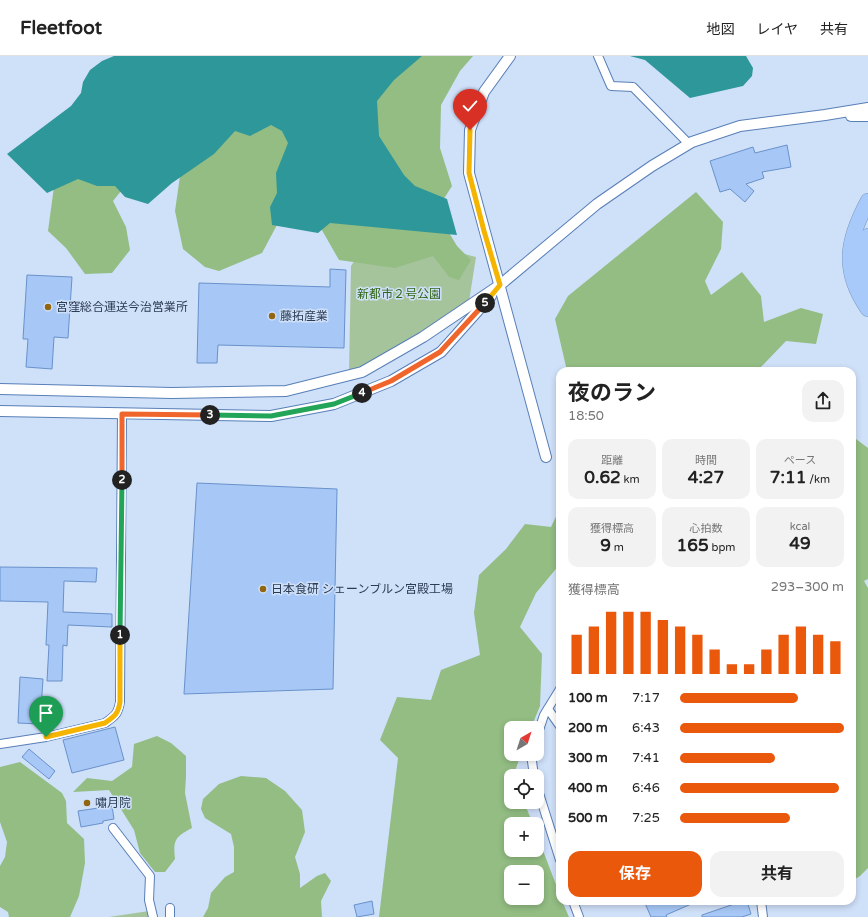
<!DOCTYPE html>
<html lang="ja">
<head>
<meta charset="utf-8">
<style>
	:root { --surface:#fff; --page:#f2f2f2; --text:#222; --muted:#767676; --line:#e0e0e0; --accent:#ea580c }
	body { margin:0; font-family:"Varela Round","Noto Sans JP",sans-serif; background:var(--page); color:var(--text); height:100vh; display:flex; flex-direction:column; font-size:15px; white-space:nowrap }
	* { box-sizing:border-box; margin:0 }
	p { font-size:13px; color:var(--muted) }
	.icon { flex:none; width:22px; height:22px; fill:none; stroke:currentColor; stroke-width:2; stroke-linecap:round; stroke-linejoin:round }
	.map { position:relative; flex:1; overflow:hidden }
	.side { position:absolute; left:556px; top:311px; width:300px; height:538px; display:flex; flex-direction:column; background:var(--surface); border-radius:12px; box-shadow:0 2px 6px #0003 }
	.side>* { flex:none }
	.needle { width:26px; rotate:39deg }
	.controls { position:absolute; left:504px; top:665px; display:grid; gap:8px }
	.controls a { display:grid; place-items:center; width:40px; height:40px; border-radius:8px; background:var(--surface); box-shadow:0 2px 6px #0003; font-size:20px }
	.pin { position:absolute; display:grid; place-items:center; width:34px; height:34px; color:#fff; margin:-41px -17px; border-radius:50% 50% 50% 0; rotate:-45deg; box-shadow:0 0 4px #0007 }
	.pin .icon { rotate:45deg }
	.km { position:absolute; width:20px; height:20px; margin:-10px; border-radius:50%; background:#222; color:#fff; font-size:11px; line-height:20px; text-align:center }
	.round { display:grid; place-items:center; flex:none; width:42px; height:42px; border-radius:12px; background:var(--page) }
	.headline { display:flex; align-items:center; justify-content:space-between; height:68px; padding:0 12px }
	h1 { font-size:22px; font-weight:700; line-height:30px }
	.stats { display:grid; grid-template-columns:repeat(3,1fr); gap:6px; height:68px; padding:4px 12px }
	.stats div { display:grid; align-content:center; border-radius:10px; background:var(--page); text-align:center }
	.stats b { font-size:17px; font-weight:700 }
	.stats small { font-size:11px; font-weight:400 }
	.stats p { font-size:11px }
	.chart { height:112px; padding:8px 12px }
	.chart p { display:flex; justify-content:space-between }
	.chart svg { width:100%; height:72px; margin-top:4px; stroke:var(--accent); stroke-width:6 }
	.primary-button { display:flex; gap:8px; margin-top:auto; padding:8px 12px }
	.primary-button a { flex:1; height:46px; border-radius:12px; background:var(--accent); color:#fff; font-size:16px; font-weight:700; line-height:46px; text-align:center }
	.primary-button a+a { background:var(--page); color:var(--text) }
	ul { padding:0 12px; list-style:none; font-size:13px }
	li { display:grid; grid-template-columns:64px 48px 1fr; align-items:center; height:30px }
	li i { height:10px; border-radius:5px; background:var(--accent) }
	header { display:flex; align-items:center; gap:24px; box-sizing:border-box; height:56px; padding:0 20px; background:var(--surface); border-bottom:1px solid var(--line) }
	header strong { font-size:19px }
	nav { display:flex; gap:22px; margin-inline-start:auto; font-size:14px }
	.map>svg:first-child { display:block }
</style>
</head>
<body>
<header>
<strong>Fleetfoot</strong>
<nav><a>地図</a><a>レイヤ</a><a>共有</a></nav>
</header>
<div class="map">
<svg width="868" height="861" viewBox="0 0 868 861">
	<rect width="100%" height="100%" fill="#cfe0f9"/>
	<g fill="#a6c49b">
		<path d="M363 192 449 194 476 201 468 252 373 310 349 316 351 210Z"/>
		<path d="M149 855 150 861H109Z"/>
	</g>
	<g fill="#93bd83" fill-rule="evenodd">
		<path d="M395 0H473L460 15 441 49 440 92 452 130 436 155 457 190 471 204 459 224 449 221 433 200 395 212 339 204 311 155 286 152 262 197 219 215 205 211 183 193 175 155 182 106 129 125 113 145 126 171 130 194 112 217 85 218 66 192 48 175 56 116 359 35Z"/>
		<path d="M696 136 723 166 721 193 705 225 711 239 742 216 761 240 764 266 801 252 823 258 816 288 786 285 759 313V315H567L555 263 568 240Z"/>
		<path d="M852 380 868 392V523L864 525 868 532V812L860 820 852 825Z"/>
		<path d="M560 452V508L536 537 520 571 542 598 540 650 531 672H511V698H521L514 718V720H511V746H524L533 768H511V794H537V779L560 839V845H562L569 861H379L398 702 380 684 397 641 431 644 441 614 480 599 474 557 479 519 506 493 525 468 551 471ZM511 816H537V842H511Z"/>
		<path d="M157 680 171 687 186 700V720L185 737 192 772C175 781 173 784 175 803L165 816H155L140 797 134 774 109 734 73 736 87 722 112 725 132 711 134 688Z"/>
		<path d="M20 706 62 737 66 745 67 767 84 783 85 807 79 840 70 861H9L8 856 0 851V810L5 801 7 786 0 766V711Z"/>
		<path d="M241 720 266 722 285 735 302 754 305 776 295 801 300 818V832L317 820 325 817 331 825 321 845 322 861H203L208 852 211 837 225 821 234 816V791L231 778 205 762 201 753 203 743 219 728Z"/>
	</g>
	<g fill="#2e9799">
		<path d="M114 0H422L394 24 377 45 379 80 404 119 415 130 447 143 457 179 330 167 318 177 272 169 270 151 277 137 276 117 288 87 282 75 271 69 250 80 235 75 214 98 172 127 148 148 125 141 115 130H97L78 123 47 137 7 98 71 50 81 37 83 26 90 14 102 5Z"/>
		<path d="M630 0H746L753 12 752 20 743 30 690 42 645 4Z"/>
	</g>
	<g fill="#a7c8f6" stroke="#6991ca">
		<path d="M787 89 791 111 762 116 764 122 746 128 754 135 745 146 730 133 720 136 710 105 753 91 755 97Z"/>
		<path d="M330 213 346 214 344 292 218 289 217 307H197L199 227 330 231Z"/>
		<path d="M27 219 72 221 68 282 54 281 52 313 26 311 28 283H23Z"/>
		<path d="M197 427 337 433 333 633 184 638Z"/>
		<path d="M0 511 97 512 96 526 64 525 63 556 112 558V571L68 569 67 590 63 589 62 625H47L49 589H46L48 546 0 545Z"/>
		<path d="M20 621 43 623 40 668 18 667Z"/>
		<path d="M115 671 124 704 72 717 63 684Z"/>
		<path d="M29 693 55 715 49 723 22 701Z"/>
		<path d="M112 750 114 763 103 765V767L81 771 78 755Z"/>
		<path d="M372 845 374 858 357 861 354 849Z"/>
		<path d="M644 845H698L666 859 667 861H651Z"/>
		<path d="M743 845H747L751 858 742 861H702V859Z"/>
	</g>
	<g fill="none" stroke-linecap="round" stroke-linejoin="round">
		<defs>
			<g id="minor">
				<path d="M598 0 611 30 633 31 689 88"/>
				<path d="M548 653 560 670"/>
				<path d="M537 680 544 659 560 633"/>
				<path d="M0 688 46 681 105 667C115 660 118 658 120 646L122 358"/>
				<path d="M531 698 534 720"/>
				<path d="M537 731 560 804"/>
				<path d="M113 772 150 820 149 844 153 861"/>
				<path d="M573 845 579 861"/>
				<path d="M761 845 763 861"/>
				<path d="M170 852V861"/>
			</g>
			<g id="tertiary">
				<path d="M510 0 484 36 470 74 469 117 546 401"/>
				<path d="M851 60H868"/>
				<path d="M0 333 172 337 286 335 362 316 423 281 500 229 597 148 652 110 692 86 740 70 825 59 868 52"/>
				<path d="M0 355 271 360 334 348 391 325 441 296 491 240"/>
			</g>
			<g id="motorway">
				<path d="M868 145C847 184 841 214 868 253"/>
				<path d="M868 180C862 197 862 217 868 234"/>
			</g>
		</defs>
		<use href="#minor" stroke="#587fb7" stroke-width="10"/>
		<use href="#tertiary" stroke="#587fb7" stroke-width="12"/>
		<use href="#motorway" stroke="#7c98c1" stroke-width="16"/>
		<use href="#minor" stroke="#fff" stroke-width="8"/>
		<use href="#tertiary" stroke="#fff" stroke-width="10"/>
		<use href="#motorway" stroke="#a7cafb" stroke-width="15"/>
	</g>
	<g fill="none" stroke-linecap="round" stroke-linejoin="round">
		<defs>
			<path id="split-1" d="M46 681 105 667C115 660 118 658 120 646V579"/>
			<path id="split-2" d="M120 579 122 424"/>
			<path id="split-3" d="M122 424V358L210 359"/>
			<path id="split-4" d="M210 359 271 360 334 348 362 337"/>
			<path id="split-5" d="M362 337 391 325 440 296 485 247"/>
			<path id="split-6" d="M470 74 469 117 484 175 500 229 485 247"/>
		</defs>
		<use href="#split-1" stroke="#fff" stroke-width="8"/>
		<use href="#split-2" stroke="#fff" stroke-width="8"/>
		<use href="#split-3" stroke="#fff" stroke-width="8"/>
		<use href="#split-4" stroke="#fff" stroke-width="8"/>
		<use href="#split-5" stroke="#fff" stroke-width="8"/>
		<use href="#split-6" stroke="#fff" stroke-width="8"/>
		<use href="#split-1" stroke="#f5b400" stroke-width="5"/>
		<use href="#split-2" stroke="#22a559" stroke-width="5"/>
		<use href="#split-3" stroke="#f0652b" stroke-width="5"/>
		<use href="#split-4" stroke="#22a559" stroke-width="5"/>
		<use href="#split-5" stroke="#f0652b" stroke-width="5"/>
		<use href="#split-6" stroke="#f5b400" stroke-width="5"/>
	</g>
	<g fill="#926611" stroke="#cfe0f9" stroke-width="1.5">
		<circle cx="48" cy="251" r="4"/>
		<circle cx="272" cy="260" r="4"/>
		<circle cx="263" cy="533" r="4"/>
		<circle cx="87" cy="747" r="4"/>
	</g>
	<g text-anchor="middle" stroke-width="3" stroke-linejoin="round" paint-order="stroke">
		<g font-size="12" fill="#316617" stroke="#cfe0f9">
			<text x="399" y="242">新都市２号公園</text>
		</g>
		<g font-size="12" fill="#2b3c54" stroke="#cfe0f9" text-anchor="start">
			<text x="56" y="255">宮窪総合運送今治営業所</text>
			<text x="280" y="264">藤拓産業</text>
			<text x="271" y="537">日本食研 シェーンブルン宮殿工場</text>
			<text x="95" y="751">嘯月院</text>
		</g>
	</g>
</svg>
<div class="controls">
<a><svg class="needle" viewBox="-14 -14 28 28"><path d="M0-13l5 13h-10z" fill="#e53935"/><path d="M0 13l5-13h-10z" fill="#767676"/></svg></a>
<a><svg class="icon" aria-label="locate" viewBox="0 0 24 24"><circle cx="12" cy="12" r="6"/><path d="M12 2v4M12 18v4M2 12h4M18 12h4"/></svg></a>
<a>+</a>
<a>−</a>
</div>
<div class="pin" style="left:46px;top:681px;background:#1e9e55"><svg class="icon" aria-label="arrive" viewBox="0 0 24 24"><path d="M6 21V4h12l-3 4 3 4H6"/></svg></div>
<div class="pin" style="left:470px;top:74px;background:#d93025"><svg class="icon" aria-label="check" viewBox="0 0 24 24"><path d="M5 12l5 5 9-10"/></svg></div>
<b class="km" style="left:120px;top:579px">1</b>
<b class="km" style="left:122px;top:424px">2</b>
<b class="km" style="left:210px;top:359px">3</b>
<b class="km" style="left:362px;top:337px">4</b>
<b class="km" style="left:485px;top:247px">5</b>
<section class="side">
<div class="headline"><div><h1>夜のラン</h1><p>18:50</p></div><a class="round"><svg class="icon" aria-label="share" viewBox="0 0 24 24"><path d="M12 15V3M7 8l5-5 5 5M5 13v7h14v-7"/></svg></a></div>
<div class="stats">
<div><p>距離</p><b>0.62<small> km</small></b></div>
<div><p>時間</p><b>4:27</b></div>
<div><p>ペース</p><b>7:11<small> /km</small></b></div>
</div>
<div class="stats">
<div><p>獲得標高</p><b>9<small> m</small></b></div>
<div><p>心拍数</p><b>165<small> bpm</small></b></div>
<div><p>kcal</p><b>49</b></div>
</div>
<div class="chart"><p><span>獲得標高</span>293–300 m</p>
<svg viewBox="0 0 160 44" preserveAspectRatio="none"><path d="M5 44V20M15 44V15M25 44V6M35 44V6M45 44V6M55 44V11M65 44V15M75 44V20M85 44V29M95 44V38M105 44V38M115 44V29M125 44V20M135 44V15M145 44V20M155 44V24"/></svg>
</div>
<ul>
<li><b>100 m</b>7:17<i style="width:72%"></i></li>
<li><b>200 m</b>6:43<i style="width:100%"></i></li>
<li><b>300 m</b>7:41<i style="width:58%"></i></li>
<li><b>400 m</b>6:46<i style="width:97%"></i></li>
<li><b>500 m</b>7:25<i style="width:67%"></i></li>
</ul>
<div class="primary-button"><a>保存</a><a>共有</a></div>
</section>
</div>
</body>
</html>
